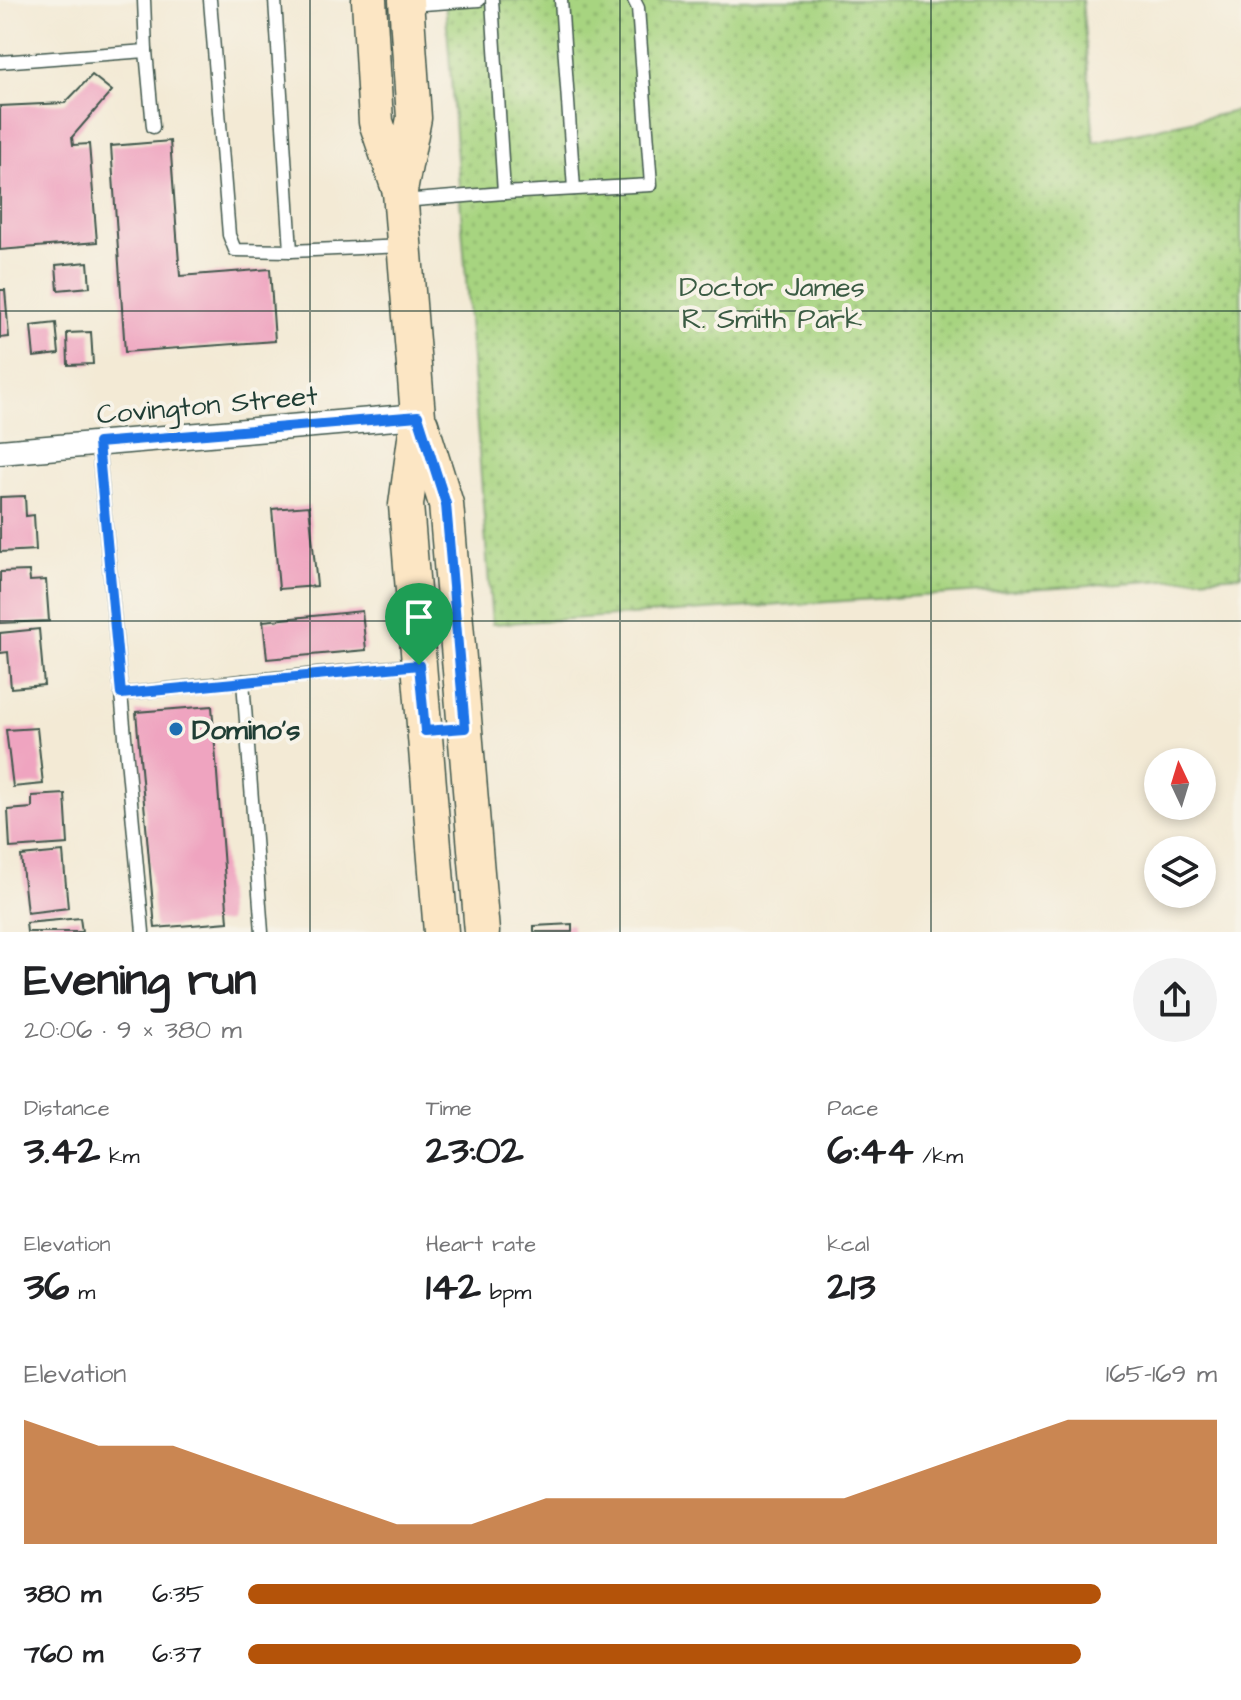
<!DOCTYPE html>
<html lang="en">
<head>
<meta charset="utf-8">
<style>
	:root { --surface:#fff; --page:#f2f2f2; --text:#202124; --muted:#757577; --accent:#b45309 }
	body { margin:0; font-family:"Architects Daughter",sans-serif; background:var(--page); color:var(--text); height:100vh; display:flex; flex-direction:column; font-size:30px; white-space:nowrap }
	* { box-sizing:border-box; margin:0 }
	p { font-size:26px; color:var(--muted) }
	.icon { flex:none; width:44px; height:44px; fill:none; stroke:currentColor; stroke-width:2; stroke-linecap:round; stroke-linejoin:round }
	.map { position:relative; height:932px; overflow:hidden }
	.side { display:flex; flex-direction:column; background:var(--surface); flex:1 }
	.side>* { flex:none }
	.needle { width:52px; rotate:356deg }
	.tools { position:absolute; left:1144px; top:748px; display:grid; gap:16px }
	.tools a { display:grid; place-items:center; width:72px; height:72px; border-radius:50%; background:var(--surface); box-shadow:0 4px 12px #0003; font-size:40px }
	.pin { position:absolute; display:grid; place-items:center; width:68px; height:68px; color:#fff; margin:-82px -34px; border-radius:50% 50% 50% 0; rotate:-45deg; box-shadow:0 0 8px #0007 }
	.pin .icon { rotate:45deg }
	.round { display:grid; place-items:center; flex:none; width:84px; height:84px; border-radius:42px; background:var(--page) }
	.summary { display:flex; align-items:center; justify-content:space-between; height:136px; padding:0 24px }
	h1 { font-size:44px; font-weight:700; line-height:60px }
	.metrics { display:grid; grid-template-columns:repeat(3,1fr); gap:12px; height:136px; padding:8px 24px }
	.metrics div { display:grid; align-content:center }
	.metrics b { font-size:40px; font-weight:700 }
	.metrics small { font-size:22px; font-weight:400 }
	.metrics p { font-size:22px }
	.chart { height:224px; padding:16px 24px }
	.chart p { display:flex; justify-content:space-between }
	.chart svg { width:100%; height:144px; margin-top:8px; fill:var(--accent); opacity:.7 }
	ul { padding:0 24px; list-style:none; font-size:26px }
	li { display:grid; grid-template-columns:128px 96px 1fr; align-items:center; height:60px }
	li i { height:20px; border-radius:10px; background:var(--accent) }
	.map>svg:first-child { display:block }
</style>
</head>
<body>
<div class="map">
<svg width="1241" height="932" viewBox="0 0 1241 932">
	<defs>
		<pattern id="park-dots" width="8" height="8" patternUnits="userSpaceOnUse" patternTransform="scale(2)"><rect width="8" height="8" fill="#a7d480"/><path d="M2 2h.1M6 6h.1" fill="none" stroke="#87ad6a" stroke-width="1.8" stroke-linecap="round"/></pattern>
	</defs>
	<rect width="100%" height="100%" fill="#f7f3e8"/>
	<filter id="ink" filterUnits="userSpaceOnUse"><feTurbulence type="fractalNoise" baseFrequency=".0125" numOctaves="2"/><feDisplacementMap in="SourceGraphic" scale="16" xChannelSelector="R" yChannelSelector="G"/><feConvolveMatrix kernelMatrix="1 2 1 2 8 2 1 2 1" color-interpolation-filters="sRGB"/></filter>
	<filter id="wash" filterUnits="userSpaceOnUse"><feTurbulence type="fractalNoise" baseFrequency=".006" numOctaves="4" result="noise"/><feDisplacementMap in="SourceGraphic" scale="32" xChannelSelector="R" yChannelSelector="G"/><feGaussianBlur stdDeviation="1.8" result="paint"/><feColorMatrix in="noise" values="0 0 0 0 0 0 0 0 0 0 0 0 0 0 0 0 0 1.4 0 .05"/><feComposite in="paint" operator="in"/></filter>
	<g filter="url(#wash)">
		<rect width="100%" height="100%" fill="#f3ead5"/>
		<path fill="url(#park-dots)" stroke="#63885a" stroke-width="2" d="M445 0H1082L1094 142 1241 110V575L492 624Z"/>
		<g id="blocks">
			<g fill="#efa4c0">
				<path d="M92 75 112 91 72 137 73 145 89 144 97 242 0 250V106L65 103Z"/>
				<path d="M170 141 180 276 270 269 275 341 125 352 111 146Z"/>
				<path d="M88 262 90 287 58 290 56 265Z"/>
				<path d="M0 290H5L9 337 0 338Z"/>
				<path d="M56 323 59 354 34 357 31 326Z"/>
				<path d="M91 332 93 364 68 365 67 333Z"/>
				<path d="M25 496 26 516 34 515 36 550 0 552V497Z"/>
				<path d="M309 506 317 586 279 589 272 509Z"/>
				<path d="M29 571 30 581 46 580 49 621 0 623V572Z"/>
				<path d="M362 611 366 650 267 659 263 621Z"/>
				<path d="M39 629 44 685 11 688 8 652 0 653V633Z"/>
				<path d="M212 706 228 922 155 928 136 712Z"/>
				<path d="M37 728 43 784 13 787 6 730Z"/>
				<path d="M65 794 68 844 10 848 8 810 32 808V796Z"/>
				<path d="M63 852 68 908 27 913 21 856Z"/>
				<path d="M80 918 82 932H27L26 923Z"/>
				<path d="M572 924V932H534V926Z"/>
			</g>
		</g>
	</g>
	<g filter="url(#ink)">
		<use href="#blocks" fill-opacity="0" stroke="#3f574c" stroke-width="2"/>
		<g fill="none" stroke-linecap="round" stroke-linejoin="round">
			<defs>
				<g id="lane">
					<path d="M210 0 229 235 235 250 291 251"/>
					<path d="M275 0 291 251 404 246"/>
					<path d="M561 0 574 189"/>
					<path d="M409 5 479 0"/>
					<path d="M146 51 153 127"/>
					<path d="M0 62 146 51 144 0"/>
					<path d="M504 193 651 185 638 8 634 0"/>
					<path d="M402 201 504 193 492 0"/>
					<path d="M98 443 143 932"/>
					<path d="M121 694 243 681"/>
					<path d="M262 932 243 681 416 665"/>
				</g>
				<path id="street" d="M0 452 418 416"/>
				<g id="secondary">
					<path d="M369 0 376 122 400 192 418 416 406 505 441 932"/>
					<path d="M400 191 414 118 406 0"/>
					<path d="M421 424 446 504 482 932"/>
				</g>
			</defs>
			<use href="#lane" stroke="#3f574c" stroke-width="15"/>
			<use href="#street" stroke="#3f574c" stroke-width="27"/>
			<use href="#secondary" stroke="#3f574c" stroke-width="37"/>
			<use href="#lane" stroke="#fff" stroke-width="12"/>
			<use href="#street" stroke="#fff" stroke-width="24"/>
			<use href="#secondary" stroke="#fce6c4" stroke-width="34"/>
		</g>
	</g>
	<g fill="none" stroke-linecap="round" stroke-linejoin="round" filter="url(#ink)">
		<defs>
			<path id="route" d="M418 416 446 504 465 728 425 731 419 665 121 694 98 443Z"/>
		</defs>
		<use href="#route" stroke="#fff" stroke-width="16"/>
		<use href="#route" stroke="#1a73e8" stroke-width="10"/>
	</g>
	<path fill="none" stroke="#1f3d34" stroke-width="2" stroke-opacity="0.55" d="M310 0V932M620 0V932M931 0V932M0 311H1241M0 621H1241"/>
	<circle fill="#1f6fb2" stroke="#f7f3e8" stroke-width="3" cx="176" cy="729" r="8"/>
	<g text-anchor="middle" stroke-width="8" stroke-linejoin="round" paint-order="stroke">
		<g font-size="28" fill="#3a5b43" stroke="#f7f3e8">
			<text x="772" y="296">Doctor James<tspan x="772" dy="32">R. Smith Park</tspan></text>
		</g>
		<g font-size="28" fill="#1f3d34" stroke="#f7f3e8">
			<text transform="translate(207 404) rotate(-5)" y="10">Covington Street</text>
		</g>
		<g font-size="28" font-weight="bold" fill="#1f3d34" stroke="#f7f3e8" text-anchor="start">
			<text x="192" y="739">Domino's</text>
		</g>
	</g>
</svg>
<div class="tools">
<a><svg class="needle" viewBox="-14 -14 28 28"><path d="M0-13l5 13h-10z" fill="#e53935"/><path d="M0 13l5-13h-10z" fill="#757577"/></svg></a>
<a><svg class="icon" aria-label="layers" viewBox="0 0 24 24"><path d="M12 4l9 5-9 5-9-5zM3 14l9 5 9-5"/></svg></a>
</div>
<div class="pin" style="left:419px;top:665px;background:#1e9e55"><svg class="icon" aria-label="arrive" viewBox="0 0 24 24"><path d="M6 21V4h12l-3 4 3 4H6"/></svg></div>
</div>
<section class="side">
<div class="summary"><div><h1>Evening run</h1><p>20:06 · 9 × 380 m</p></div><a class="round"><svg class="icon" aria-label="share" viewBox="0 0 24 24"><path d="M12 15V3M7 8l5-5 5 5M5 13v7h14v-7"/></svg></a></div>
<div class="metrics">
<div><p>Distance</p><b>3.42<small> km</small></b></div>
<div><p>Time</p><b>23:02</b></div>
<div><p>Pace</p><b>6:44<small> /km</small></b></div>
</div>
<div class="metrics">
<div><p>Elevation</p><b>36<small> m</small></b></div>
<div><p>Heart rate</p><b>142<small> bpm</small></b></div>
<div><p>kcal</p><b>213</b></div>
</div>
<div class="chart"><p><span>Elevation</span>165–169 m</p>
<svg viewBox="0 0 160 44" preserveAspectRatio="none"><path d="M0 44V6L10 14L20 14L30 22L40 30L50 38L60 38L70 30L80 30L90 30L100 30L110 30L120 22L130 14L140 6L150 6L160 6V44z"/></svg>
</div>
<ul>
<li><b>380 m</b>6:35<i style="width:88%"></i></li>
<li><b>760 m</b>6:37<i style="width:86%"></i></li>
</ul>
</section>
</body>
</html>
